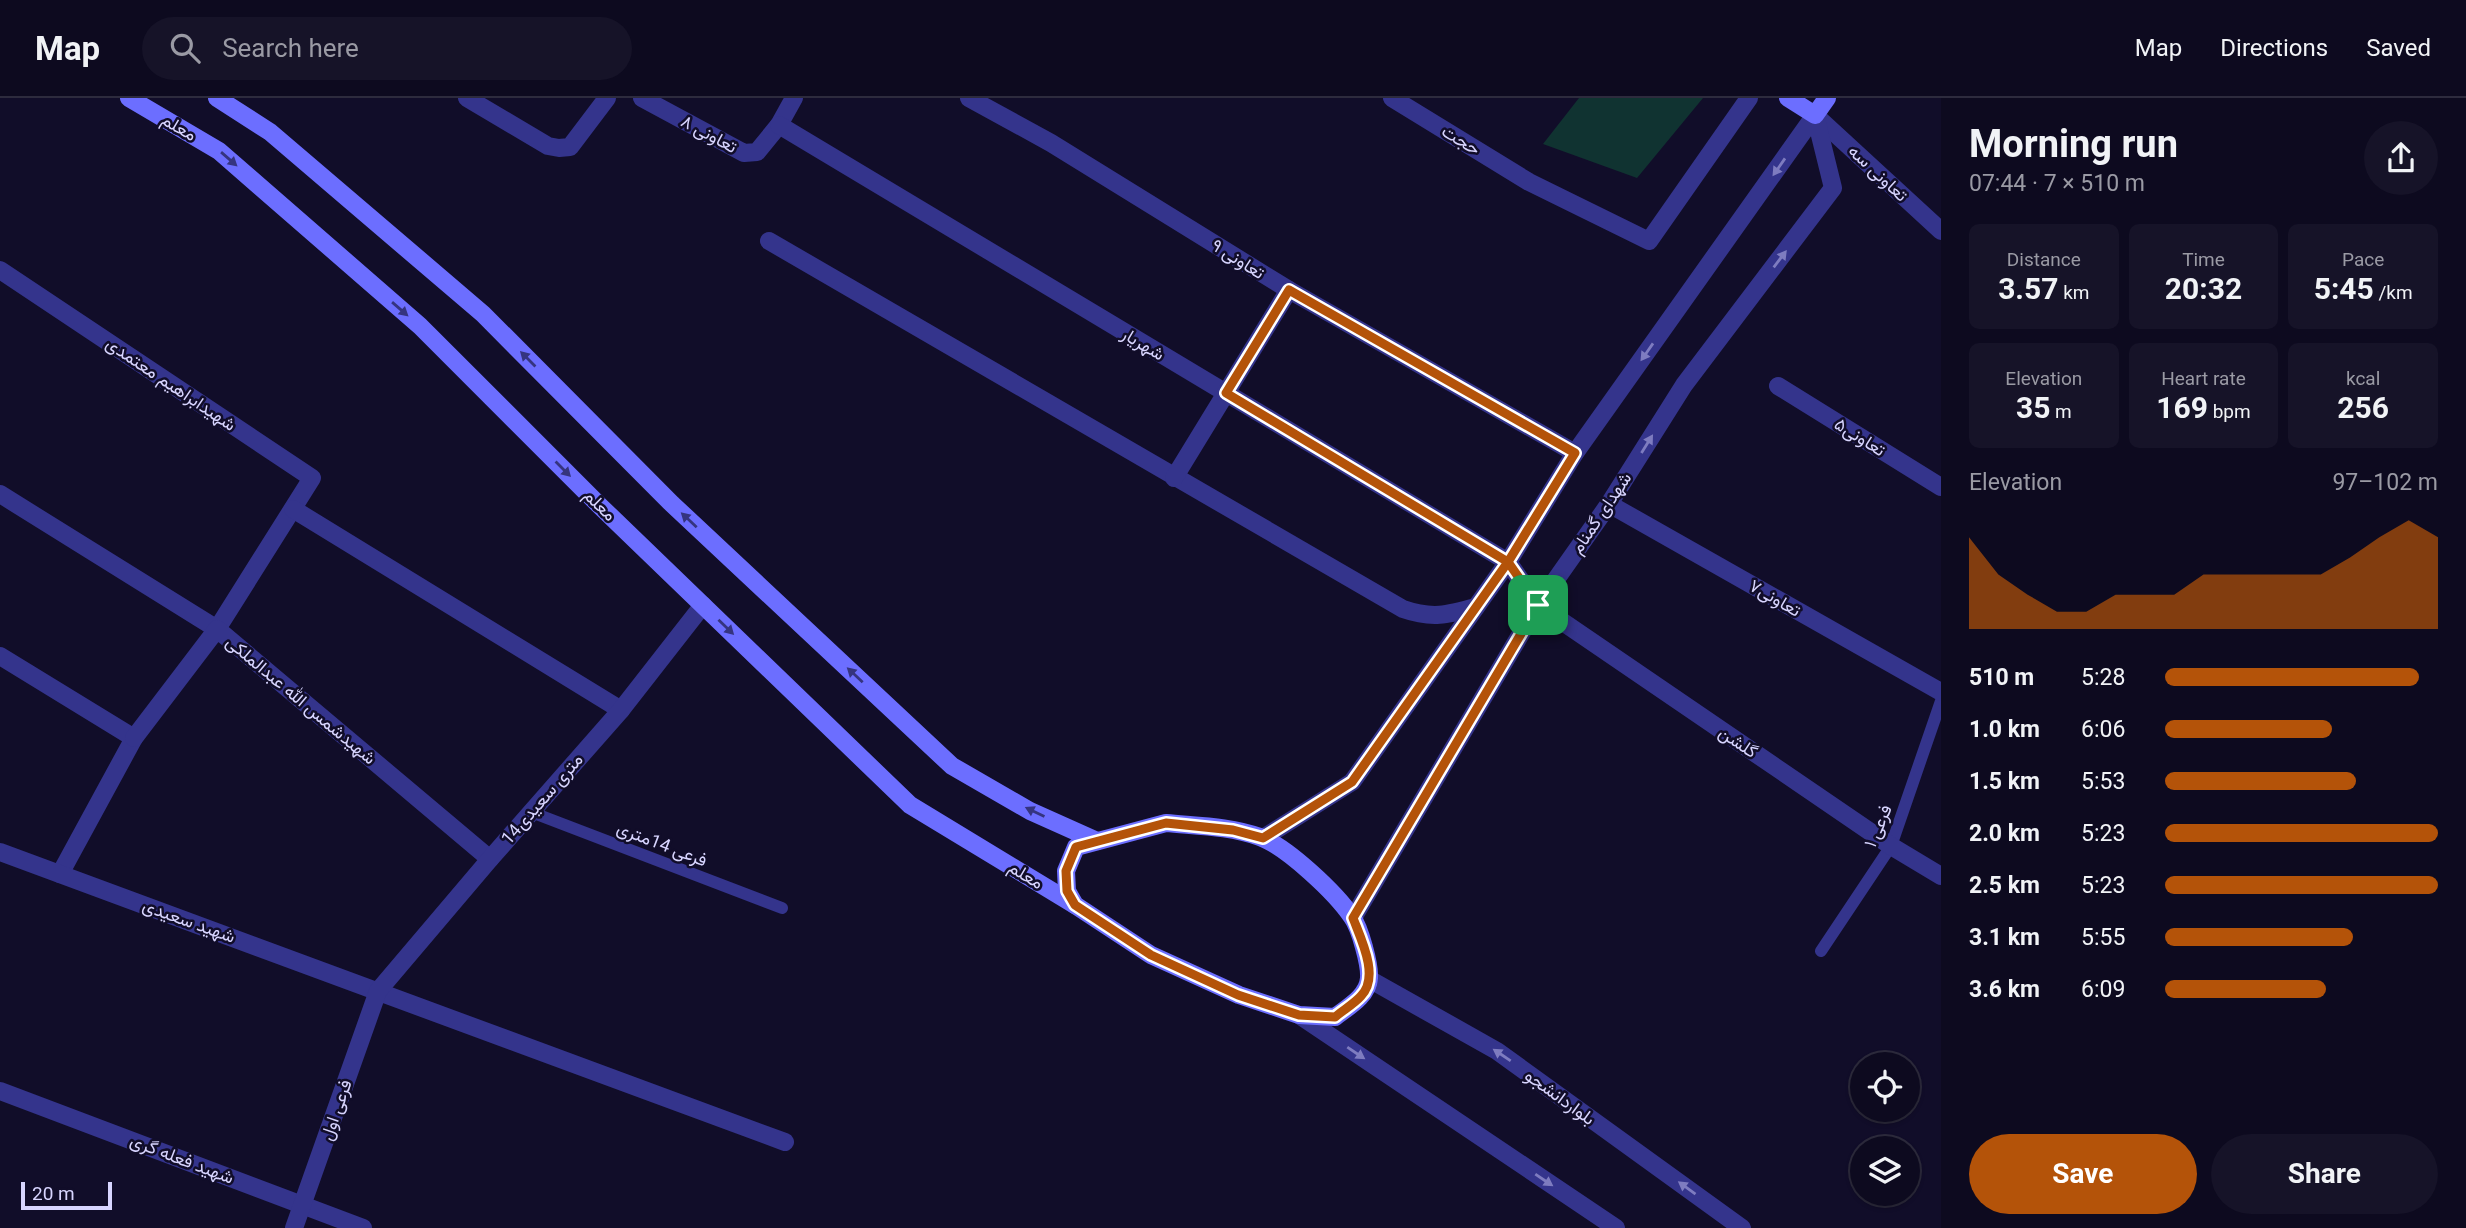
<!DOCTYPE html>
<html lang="en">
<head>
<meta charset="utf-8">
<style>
	:root { --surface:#0d0a1f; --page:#161328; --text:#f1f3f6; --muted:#9a9aa4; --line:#2d2b3d; --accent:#b45309 }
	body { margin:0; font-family:Roboto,Vazirmatn,sans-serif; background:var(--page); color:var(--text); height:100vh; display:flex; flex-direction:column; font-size:26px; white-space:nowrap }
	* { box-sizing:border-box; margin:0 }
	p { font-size:23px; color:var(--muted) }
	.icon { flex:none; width:38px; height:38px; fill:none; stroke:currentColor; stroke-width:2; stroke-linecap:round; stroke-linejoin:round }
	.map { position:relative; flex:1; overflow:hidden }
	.sheet { display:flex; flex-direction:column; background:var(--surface); width:525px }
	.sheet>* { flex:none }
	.controls { position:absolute; left:1850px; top:954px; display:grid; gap:14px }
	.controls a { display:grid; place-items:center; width:70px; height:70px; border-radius:50%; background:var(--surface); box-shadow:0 2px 5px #0004,0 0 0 2px var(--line); font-size:35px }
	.scale { position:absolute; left:21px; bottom:18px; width:91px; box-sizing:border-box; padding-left:7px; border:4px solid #d8d5ff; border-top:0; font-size:19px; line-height:24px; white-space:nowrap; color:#d8d5ff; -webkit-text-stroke:5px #110d29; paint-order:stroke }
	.pin { position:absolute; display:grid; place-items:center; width:60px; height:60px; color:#fff; margin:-30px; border-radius:14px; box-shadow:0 4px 10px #0006 }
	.round { display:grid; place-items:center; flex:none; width:74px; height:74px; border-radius:37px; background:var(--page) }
	.summary { display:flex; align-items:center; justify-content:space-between; height:119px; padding:0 28px }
	h1 { font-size:38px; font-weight:700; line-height:52px }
	.metrics { display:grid; grid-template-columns:repeat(3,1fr); gap:10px; height:119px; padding:7px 28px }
	.metrics div { display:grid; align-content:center; border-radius:10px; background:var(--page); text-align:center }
	.metrics b { font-size:30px; font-weight:700 }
	.metrics small { font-size:19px; font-weight:400 }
	.metrics p { font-size:19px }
	.chart { height:196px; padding:14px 28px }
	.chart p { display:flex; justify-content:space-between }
	.chart svg { width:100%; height:126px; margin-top:7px; fill:var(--accent); opacity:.7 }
	.cta { display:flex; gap:14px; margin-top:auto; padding:14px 28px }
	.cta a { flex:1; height:80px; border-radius:42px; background:var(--accent); color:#fff; font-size:28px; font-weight:700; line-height:80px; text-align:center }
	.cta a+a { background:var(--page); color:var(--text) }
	ul { padding:0 28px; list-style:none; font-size:23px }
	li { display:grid; grid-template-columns:112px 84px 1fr; align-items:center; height:52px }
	li i { height:18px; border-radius:9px; background:var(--accent) }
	header { display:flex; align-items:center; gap:42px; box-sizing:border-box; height:98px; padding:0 35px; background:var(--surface); border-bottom:2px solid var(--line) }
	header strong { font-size:33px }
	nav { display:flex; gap:38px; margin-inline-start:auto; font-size:24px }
	.search { width:490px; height:63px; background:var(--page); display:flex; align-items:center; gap:18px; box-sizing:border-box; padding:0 24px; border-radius:38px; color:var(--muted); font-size:26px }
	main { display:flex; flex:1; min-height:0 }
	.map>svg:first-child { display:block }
</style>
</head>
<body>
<header>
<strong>Map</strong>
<div class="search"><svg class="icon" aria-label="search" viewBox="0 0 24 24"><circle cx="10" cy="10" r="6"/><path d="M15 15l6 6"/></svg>Search here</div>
<nav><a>Map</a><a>Directions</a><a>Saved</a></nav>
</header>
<main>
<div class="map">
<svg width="1941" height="1130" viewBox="0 0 1941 1130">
	<rect width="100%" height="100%" fill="#110d29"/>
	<path fill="#103331" d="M1579 0H1703L1637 80 1543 46Z"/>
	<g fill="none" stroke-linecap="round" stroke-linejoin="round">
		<g stroke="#34348c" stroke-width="12">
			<path d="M531 714 782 810"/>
			<path d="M1821 853 1891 748 1941 603"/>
		</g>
		<g stroke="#34348c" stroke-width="18">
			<path d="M467 0 548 48 559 50 570 49 607 0"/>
			<path d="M642 0 744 55 757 54 779 27 794 0"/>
			<path d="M969 0 1051 45 1289 192 1575 355"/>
			<path d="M1392 0 1529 84 1649 143 1749 0"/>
			<path d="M1815 17 1941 133"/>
			<path d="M779 27 1508 464 1538 507 1891 748 1941 778"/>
			<path d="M769 143 1403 511C1432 521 1447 517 1476 509"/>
			<path d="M0 172 312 380 217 531 0 396"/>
			<path d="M1778 288 1941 389"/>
			<path d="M1174 380 1289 192"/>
			<path d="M1609 406 1941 594"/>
			<path d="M293 411 621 612"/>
			<path d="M0 558 134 640 60 776"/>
			<path d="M134 640 217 531 490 761"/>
			<path d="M1263 740 1352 684 1508 464 1575 355 1815 17 1833 90 1684 287 1609 406 1538 507 1353 820"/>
			<path d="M0 754 785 1044"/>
			<path d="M1369 881 1497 953 1742 1130"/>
			<path d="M1299 917 1616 1130"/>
			<path d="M0 993 363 1130"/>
			<path d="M294 1130 378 893 490 761 621 612 703 507"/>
		</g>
		<g stroke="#6c6eff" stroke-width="18">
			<path d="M129 0 219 53 420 228 601 409 910 707 1075 807"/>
			<path d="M217 0 270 34 483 216 672 406 952 668 1030 713 1097 743"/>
			<path d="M1788 0 1815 17 1827 0"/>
			<path d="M1166 725C1197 728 1230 728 1260 739 1287 749 1336 795 1352 819 1360 830 1370 867 1369 880 1368 898 1348 909 1335 919L1299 917 1239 897 1151 857 1075 807 1067 793 1066 773 1076 749Z"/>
		</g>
	</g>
	<defs><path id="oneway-solid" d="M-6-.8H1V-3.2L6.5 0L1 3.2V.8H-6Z" transform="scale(1.75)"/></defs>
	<g fill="#35347f">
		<use href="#oneway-solid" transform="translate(229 61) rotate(41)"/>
		<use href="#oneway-solid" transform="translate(400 211) rotate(41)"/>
		<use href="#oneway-solid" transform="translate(528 261) rotate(-135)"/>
		<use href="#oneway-solid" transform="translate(563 371) rotate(45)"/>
		<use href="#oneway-solid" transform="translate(689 422) rotate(-137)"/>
		<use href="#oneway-solid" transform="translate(726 529) rotate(44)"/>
		<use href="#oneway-solid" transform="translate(855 577) rotate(-137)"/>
		<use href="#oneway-solid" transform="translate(1035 714) rotate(-154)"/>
	</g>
	<g fill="#7e7cc0">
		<use href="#oneway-solid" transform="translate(1779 69) rotate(125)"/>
		<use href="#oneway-solid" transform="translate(1780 161) rotate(-53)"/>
		<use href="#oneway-solid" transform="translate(1647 254) rotate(125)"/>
		<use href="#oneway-solid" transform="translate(1647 346) rotate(-58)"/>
		<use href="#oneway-solid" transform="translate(1356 955) rotate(34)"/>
		<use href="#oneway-solid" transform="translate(1502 957) rotate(-146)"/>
		<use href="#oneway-solid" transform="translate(1544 1082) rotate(34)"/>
		<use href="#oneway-solid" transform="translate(1687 1090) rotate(-144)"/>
	</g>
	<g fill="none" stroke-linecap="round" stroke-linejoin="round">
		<defs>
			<path id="route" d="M1538 507 1508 464 1226 295 1289 192 1575 355 1508 464 1352 684 1263 740 1233 732 1166 725 1076 749 1066 773 1067 793 1075 807 1151 857 1238 897 1299 917 1335 919C1343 912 1354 906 1361 898 1380 879 1361 841 1353 820L1538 507"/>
		</defs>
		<use href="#route" stroke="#fff" stroke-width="14"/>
		<use href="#route" stroke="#b45309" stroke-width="9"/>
	</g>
	<g text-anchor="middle" stroke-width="5" stroke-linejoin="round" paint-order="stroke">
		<g font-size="18" fill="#d8d5ff" stroke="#110d29">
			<text transform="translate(179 29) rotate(30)" y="6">معلم</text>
			<text transform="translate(709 36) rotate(28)" y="6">تعاونی ۸</text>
			<text transform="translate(1461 42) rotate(31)" y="6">حجت</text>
			<text transform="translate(1878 75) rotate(43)" y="6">تعاونی سه</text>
			<text transform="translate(1238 161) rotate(32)" y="6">تعاونی ۹</text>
			<text transform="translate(1143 246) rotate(31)" y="6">شهریار</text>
			<text transform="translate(171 286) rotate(34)" y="6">شهیدابراهیم معتمدی</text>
			<text transform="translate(1860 339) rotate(32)" y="6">تعاونی۵</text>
			<text transform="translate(600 407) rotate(44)" y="6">معلم</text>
			<text transform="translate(1601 415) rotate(-56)" y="6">شهدای گمنام</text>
			<text transform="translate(1775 500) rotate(30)" y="6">تعاونی۷</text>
			<text transform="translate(301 602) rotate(40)" y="6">شهیدشمس الله عبدالملکی</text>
			<text transform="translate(1738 644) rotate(34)" y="6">گلشن</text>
			<text transform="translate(542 701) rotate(-49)" y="6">14متری سعیدی</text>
			<text transform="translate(1878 728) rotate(-67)" y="6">فرعی ۱</text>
			<text transform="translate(662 746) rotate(21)" y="6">فرعی 14متری</text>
			<text transform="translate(1026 777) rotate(31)" y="6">معلم</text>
			<text transform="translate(189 823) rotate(20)" y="6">شهید سعیدی</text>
			<text transform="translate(1560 999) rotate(36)" y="6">بلواردانشجو</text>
			<text transform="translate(336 1012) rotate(-71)" y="6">فرعی اول</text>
			<text transform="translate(182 1061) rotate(21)" y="6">شهید فعله گری</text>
		</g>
	</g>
</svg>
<div class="controls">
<a><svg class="icon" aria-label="locate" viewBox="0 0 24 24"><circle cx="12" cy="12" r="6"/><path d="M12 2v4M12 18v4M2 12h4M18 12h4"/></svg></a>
<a><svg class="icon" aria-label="layers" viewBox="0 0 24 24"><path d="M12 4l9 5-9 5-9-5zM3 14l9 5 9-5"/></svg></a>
</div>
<div class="scale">20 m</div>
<div class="pin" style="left:1538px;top:507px;background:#1e9e55"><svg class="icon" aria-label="arrive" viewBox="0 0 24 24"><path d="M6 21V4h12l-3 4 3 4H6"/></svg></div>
</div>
<section class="sheet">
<div class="summary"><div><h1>Morning run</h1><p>07:44 · 7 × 510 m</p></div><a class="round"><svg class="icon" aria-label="share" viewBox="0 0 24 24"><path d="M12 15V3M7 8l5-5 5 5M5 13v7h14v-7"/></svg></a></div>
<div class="metrics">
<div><p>Distance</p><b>3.57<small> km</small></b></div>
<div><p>Time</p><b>20:32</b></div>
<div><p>Pace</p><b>5:45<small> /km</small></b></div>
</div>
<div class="metrics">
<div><p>Elevation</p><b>35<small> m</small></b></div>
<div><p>Heart rate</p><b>169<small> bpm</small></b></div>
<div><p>kcal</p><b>256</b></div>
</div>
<div class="chart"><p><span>Elevation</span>97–102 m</p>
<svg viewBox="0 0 160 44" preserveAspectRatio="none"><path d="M0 44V12L10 25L20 32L30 38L40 38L50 32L60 32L70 32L80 25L90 25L100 25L110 25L120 25L130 19L140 12L150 6L160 12V44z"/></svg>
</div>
<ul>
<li><b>510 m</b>5:28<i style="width:93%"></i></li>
<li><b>1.0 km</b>6:06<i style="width:61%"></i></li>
<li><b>1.5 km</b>5:53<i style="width:70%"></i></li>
<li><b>2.0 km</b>5:23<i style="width:100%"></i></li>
<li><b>2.5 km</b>5:23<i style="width:100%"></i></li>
<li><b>3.1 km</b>5:55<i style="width:69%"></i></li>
<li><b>3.6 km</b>6:09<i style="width:59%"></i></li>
</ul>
<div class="cta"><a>Save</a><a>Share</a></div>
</section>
</main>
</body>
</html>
